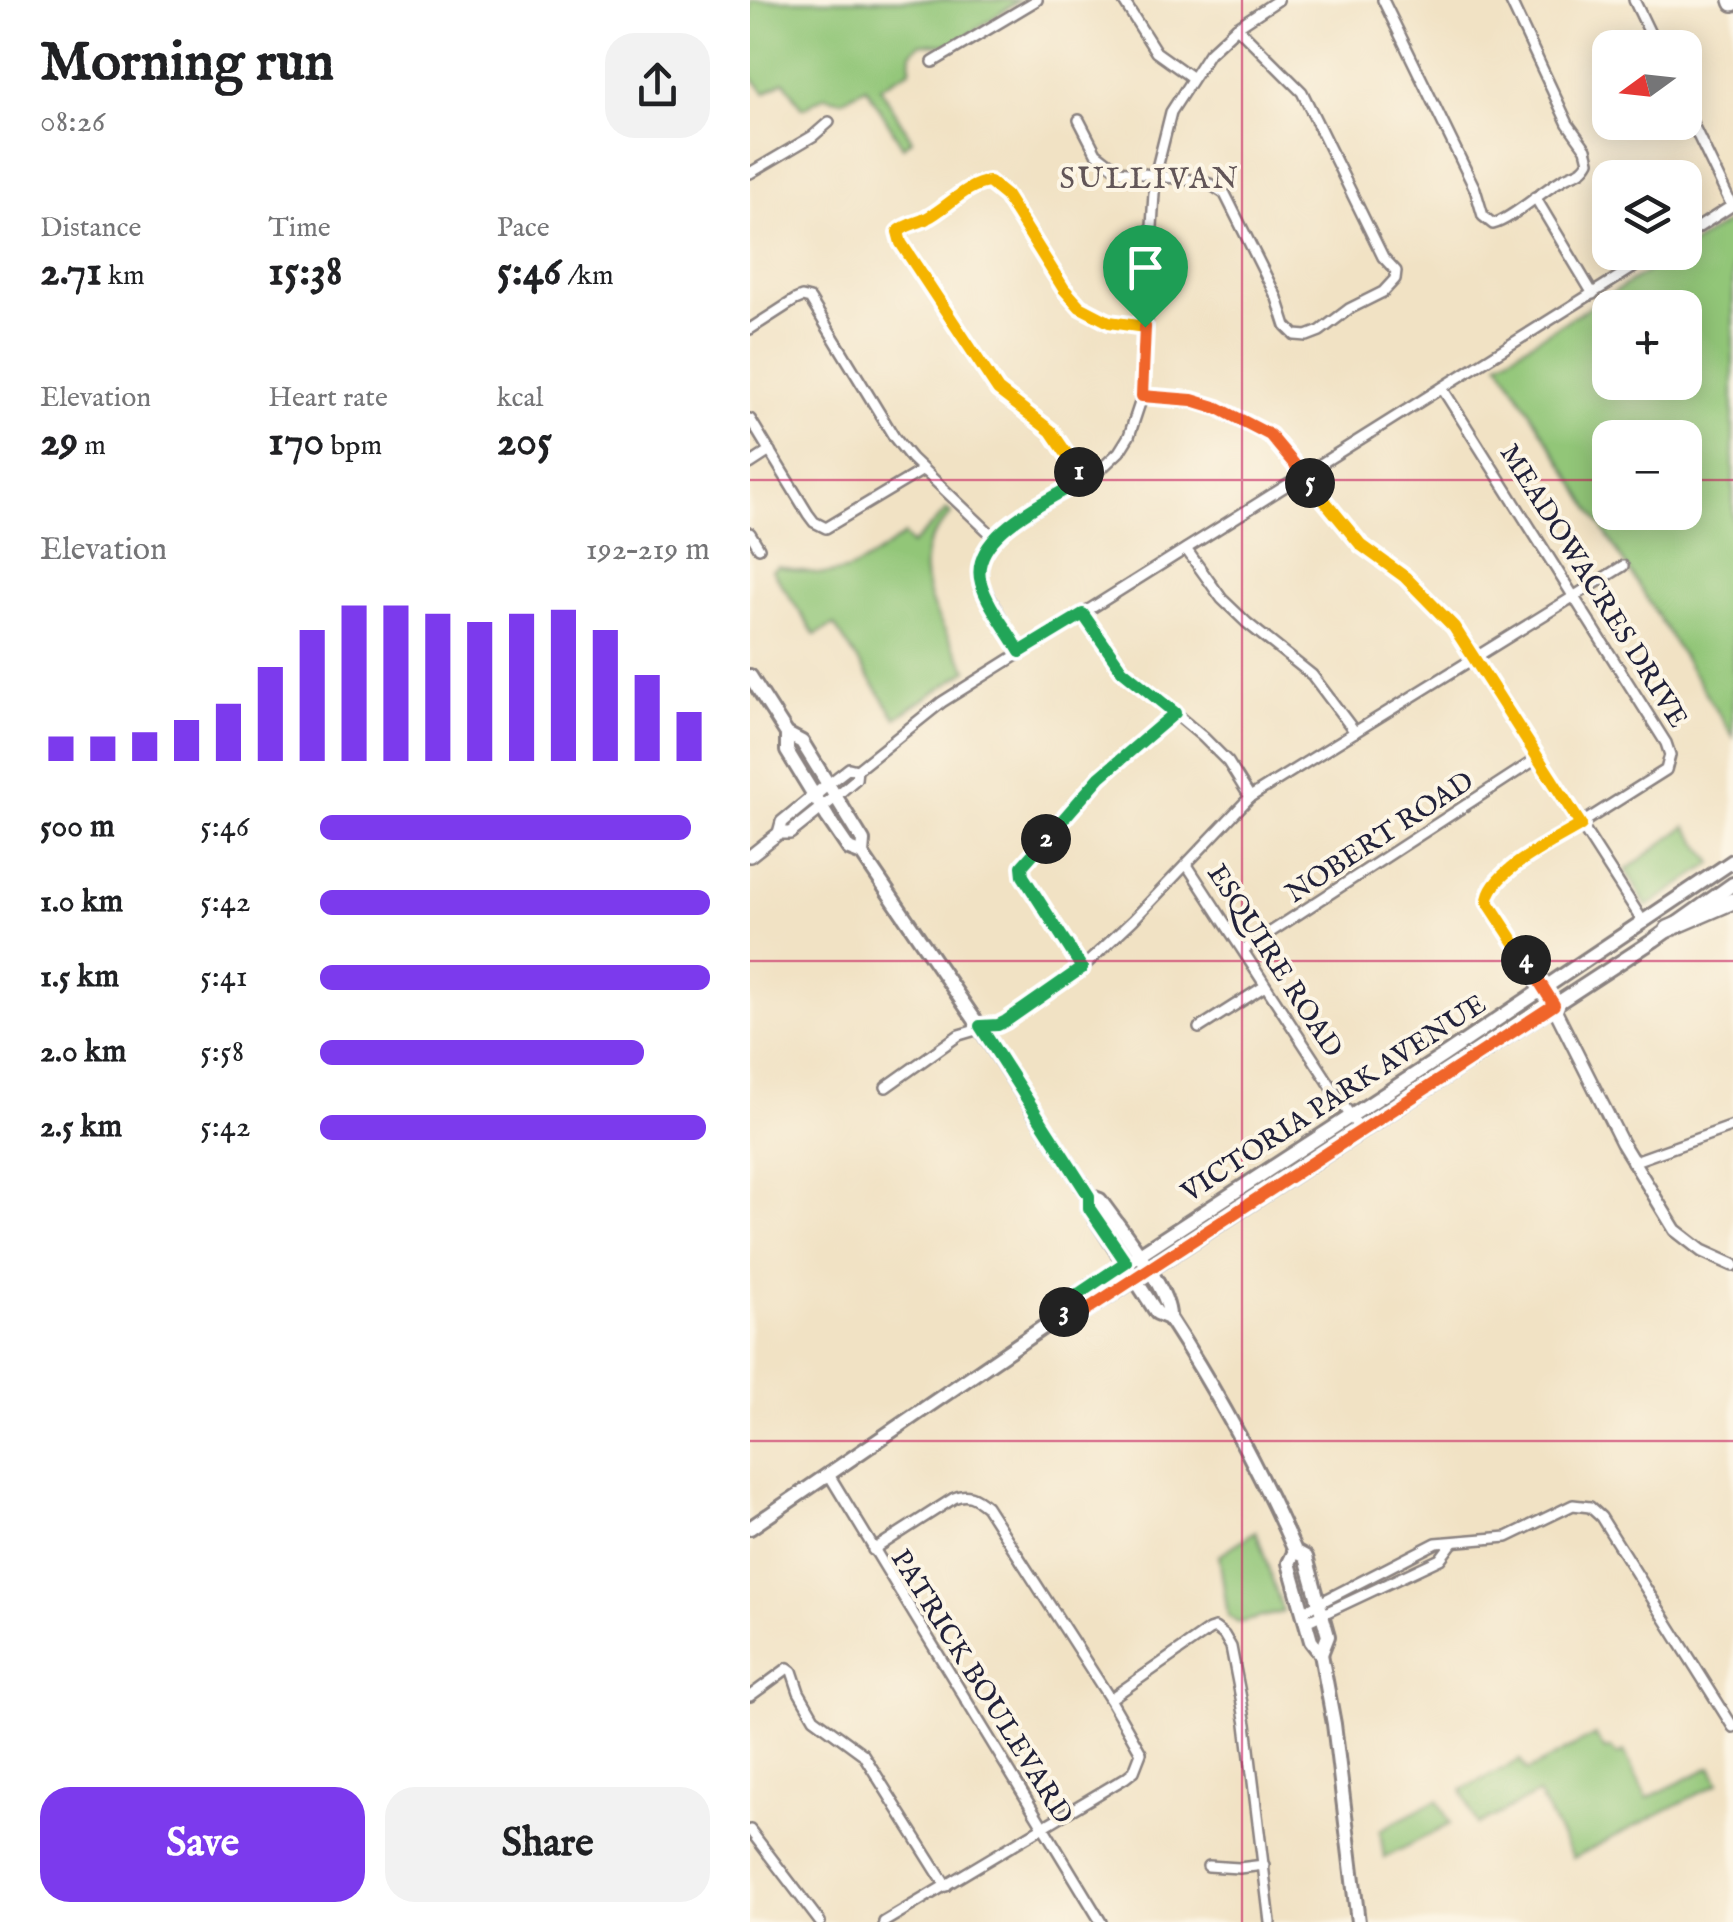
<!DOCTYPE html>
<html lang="en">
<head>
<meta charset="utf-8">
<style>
	:root { --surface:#fff; --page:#f2f2f2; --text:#202124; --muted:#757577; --accent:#7c3aed }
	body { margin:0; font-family:"IM FELL English",serif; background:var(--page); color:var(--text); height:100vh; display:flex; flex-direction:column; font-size:38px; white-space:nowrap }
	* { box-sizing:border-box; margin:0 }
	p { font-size:32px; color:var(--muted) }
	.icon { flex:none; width:55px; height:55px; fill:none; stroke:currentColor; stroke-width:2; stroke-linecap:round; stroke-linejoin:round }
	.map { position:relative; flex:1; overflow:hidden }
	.drawer { display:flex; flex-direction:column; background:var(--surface); width:750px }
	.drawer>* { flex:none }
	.needle { width:65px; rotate:255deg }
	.buttons { position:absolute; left:842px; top:30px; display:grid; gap:20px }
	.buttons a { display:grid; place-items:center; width:110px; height:110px; border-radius:20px; background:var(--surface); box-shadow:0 5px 25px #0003; font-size:50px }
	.pin { position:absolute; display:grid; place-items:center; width:85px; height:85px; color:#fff; margin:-102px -42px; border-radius:50% 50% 50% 0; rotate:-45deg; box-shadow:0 0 10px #0007 }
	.pin .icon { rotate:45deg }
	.km { position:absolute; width:50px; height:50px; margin:-25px; border-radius:50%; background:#222; color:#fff; font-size:28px; line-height:50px; text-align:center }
	.round { display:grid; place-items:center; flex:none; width:105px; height:105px; border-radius:30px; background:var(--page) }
	.headline { display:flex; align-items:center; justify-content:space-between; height:170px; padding:0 40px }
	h1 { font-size:55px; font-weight:800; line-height:75px }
	.metrics { display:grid; grid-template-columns:repeat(3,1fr); gap:15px; height:170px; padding:10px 40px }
	.metrics div { display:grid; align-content:center }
	.metrics b { font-size:42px; font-weight:800 }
	.metrics small { font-size:28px; font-weight:400 }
	.metrics p { font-size:28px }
	.chart { height:280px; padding:20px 40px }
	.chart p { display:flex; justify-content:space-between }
	.chart svg { width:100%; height:180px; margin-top:10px; stroke:var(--accent); stroke-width:6 }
	.cta { display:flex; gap:20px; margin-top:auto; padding:20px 40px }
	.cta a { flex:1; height:115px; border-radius:30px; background:var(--accent); color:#fff; font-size:40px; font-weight:800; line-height:115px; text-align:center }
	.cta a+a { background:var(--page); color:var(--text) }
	ul { padding:0 40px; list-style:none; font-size:32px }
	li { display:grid; grid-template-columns:160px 120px 1fr; align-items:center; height:75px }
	li i { height:25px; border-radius:12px; background:var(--accent) }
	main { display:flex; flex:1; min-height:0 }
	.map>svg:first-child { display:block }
</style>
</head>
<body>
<main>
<section class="drawer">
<div class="headline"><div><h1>Morning run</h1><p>08:26</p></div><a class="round"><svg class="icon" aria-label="share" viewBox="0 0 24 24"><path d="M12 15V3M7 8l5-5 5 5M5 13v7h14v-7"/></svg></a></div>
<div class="metrics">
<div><p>Distance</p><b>2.71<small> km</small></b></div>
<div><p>Time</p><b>15:38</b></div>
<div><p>Pace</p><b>5:46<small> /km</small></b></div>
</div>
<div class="metrics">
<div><p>Elevation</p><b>29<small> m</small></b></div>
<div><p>Heart rate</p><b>170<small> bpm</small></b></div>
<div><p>kcal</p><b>205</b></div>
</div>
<div class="chart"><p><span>Elevation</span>192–219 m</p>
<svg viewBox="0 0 160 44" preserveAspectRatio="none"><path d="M5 44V38M15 44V38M25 44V37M35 44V34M45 44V30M55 44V21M65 44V12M75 44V6M85 44V6M95 44V8M105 44V10M115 44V8M125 44V7M135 44V12M145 44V23M155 44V32"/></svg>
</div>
<ul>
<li><b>500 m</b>5:46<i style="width:95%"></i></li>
<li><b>1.0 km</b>5:42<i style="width:100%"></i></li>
<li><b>1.5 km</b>5:41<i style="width:100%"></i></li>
<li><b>2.0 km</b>5:58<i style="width:83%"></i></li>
<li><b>2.5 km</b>5:42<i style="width:99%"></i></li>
</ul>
<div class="cta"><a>Save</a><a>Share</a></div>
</section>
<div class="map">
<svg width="983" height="1922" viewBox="0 0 983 1922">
	<rect width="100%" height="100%" fill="#fcf5e5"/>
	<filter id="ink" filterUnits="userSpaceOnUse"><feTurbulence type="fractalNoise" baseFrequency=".01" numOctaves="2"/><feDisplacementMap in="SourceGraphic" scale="20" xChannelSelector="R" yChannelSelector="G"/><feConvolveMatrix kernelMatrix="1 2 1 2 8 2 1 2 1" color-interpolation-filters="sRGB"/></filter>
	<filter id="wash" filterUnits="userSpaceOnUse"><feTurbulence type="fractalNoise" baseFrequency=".0048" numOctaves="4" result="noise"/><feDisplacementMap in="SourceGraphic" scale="40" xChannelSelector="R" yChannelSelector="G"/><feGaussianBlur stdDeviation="2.25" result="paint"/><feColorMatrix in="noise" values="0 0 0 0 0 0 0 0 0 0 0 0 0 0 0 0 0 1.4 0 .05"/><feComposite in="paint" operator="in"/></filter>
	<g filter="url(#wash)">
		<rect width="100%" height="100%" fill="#f1e2c4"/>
		<g fill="#92c678" stroke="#5a745a" stroke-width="2.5" fill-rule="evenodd">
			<path d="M0 0H269L204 45 170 44 161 53 160 70 130 87 162 140 153 147 116 87 92 100 75 96 53 108 34 81 15 93 0 75Z"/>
			<path d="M983 219V737L749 362 928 253 935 252V249ZM860 308H935V382H860ZM860 438H935V512H860Z"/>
			<path d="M197 510 201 514C194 523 181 535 178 545 164 590 197 634 218 670L146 718 84 625 65 635 22 570 28 566C95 582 100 573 154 535L161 545Z"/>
			<path d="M936 826 963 863 897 907 876 870Z"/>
			<path d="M506 1531 533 1612 488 1623 478 1616 469 1555Z"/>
			<path d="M845 1735 855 1750 860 1748 868 1755 874 1752 897 1798 961 1767 969 1783 823 1858 788 1794 727 1825 712 1790 770 1760 777 1771Z"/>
			<path d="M688 1800 700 1824 634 1858 630 1830Z"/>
		</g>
	</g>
	<g filter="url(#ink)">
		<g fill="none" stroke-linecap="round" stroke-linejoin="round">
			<defs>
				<g id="minor">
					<path d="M373 0 406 52 441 77"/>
					<path d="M633 0 725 189 733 216 743 224C762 219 793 190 813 179 825 172 832 174 839 161L836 149 818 124 760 0"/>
					<path d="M884 0 907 48"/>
					<path d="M183 62 287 0"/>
					<path d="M935 108 982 206"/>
					<path d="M329 120 346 153 369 171 449 181 460 184 475 194 527 298 536 326 545 335 557 336 570 331 599 309 633 292 645 279 646 271 633 257 552 92 487 27"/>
					<path d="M0 173 63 136 79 122"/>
					<path d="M785 197 843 294"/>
					<path d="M935 236 983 205"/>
					<path d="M0 329 45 300 52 297 60 299 144 437 161 458 243 536"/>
					<path d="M692 388 916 743 920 755 916 770 764 866C752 876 737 884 738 901L794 988"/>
					<path d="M392 397 451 402 520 435 611 545 655 577 704 627 894 923"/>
					<path d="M0 419 58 514 64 522 76 528 173 470"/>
					<path d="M0 464 20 451"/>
					<path d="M334 479 301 431 248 390 151 243 148 232 178 218 226 185 239 182 256 196 314 289 330 307 359 323 395 327"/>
					<path d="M0 533 9 548"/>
					<path d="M436 549 472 599 497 623 562 675 605 732"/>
					<path d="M333 614 373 670 453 737 478 762 500 797"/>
					<path d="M270 652 231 582 232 555 243 536 352 468 369 452 379 436 392 397 405 176 421 112 459 53 487 27 528 0"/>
					<path d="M77 785 99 768 107 770"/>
					<path d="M85 797 106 779 107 770 192 702 908 252"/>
					<path d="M437 865 609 1129"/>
					<path d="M493 950 788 758"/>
					<path d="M332 968 279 888 272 866 350 777 425 713"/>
					<path d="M449 1028 515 986"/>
					<path d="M136 1087 209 1035 256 1021 332 968 383 920 500 797 873 566"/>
					<path d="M882 1162 983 1126"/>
					<path d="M78 1473 351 1922"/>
					<path d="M123 1550 204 1498C217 1492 225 1497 236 1506L360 1699 391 1753 384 1771 375 1778 134 1922"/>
					<path d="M554 1611 686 1543 757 1537 823 1505 840 1507 851 1517 983 1727"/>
					<path d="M556 1622 690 1559 702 1543"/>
					<path d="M0 1696 38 1668 42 1671 49 1692 64 1718 113 1754 196 1886"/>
					<path d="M360 1699 459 1630 465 1628 474 1635 481 1647 496 1724 520 1922"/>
					<path d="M0 1830 70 1922"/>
					<path d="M458 1866 489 1868 514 1865"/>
				</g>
				<g id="tertiary">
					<path d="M29 833 32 822 77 785"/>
					<path d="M0 856 29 833H40L85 797"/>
					<path d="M794 988 872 1143 925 1230 952 1251 983 1265"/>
				</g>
				<g id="secondary">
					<path d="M0 676 37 734 52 742 113 841 112 854"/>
					<path d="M37 734V751L78 818 99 849 112 854 229 1026 339 1196V1208L407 1313 419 1318C468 1393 509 1469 545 1551L556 1557 578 1636 571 1654"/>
					<path d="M339 1196 350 1200C368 1226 421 1289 419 1318"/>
					<path d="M314 1313 330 1314 373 1287 904 940 983 884"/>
					<path d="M0 1528 314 1313 324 1297 693 1056 983 861"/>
					<path d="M545 1551 539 1563 561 1641 571 1654 584 1724 608 1922"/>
				</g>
				<g id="motorway">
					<path d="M982 0 983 3"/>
					<path d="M918 929 983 901"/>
				</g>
			</defs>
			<use href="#minor" stroke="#8a8280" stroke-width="14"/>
			<use href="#tertiary" stroke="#8a8280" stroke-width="16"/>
			<use href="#secondary" stroke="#8a8280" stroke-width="18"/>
			<use href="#motorway" stroke="#8a8280" stroke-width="20"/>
			<use href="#minor" stroke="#fff" stroke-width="9"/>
			<use href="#tertiary" stroke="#fff" stroke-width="11"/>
			<use href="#secondary" stroke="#fff" stroke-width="12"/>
			<use href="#motorway" stroke="#fff" stroke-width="15"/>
		</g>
	</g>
	<g fill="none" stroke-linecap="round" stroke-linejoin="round" filter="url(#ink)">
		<defs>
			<path id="split-1" d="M329 472 301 431 248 390 151 243 148 232C157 223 167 224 177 218 197 208 216 184 239 182L256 196 314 289 330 307 359 322 395 327"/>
			<path id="split-2" d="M296 839 350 777 425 713 372 670 333 614 270 652C258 630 238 607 231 583 217 535 300 500 334 479L329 472"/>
			<path id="split-3" d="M296 839 272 866 273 876 332 968 256 1021 248 1025 230 1026 339 1196V1208L376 1262 324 1297 314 1312"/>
			<path id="split-4" d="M314 1312 330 1314 804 1005 776 960"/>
			<path id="split-5" d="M560 483 611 545 655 577 704 627 831 825C807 840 738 872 738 902L776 960"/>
			<path id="split-6" d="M395 327 392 396 442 400 468 408 520 435 560 483"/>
		</defs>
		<use href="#split-1" stroke="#fff" stroke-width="20"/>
		<use href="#split-2" stroke="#fff" stroke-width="20"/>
		<use href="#split-3" stroke="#fff" stroke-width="20"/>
		<use href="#split-4" stroke="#fff" stroke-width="20"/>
		<use href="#split-5" stroke="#fff" stroke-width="20"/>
		<use href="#split-6" stroke="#fff" stroke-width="20"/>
		<use href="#split-1" stroke="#f5b400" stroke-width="12"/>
		<use href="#split-2" stroke="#22a559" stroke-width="12"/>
		<use href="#split-3" stroke="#22a559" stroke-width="12"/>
		<use href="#split-4" stroke="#f0652b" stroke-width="12"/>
		<use href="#split-5" stroke="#f5b400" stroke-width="12"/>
		<use href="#split-6" stroke="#f0652b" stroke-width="12"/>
	</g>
	<path fill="none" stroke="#c2185b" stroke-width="2.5" stroke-opacity="0.55" d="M492 0V1922M0 480H860M935 480H983M0 961H983M0 1441H983"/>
	<g text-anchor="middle" stroke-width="8" stroke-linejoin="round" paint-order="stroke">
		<g font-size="28" fill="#22223b" stroke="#fcf5e5">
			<text transform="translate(845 585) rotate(58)" y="10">MEADOWACRES DRIVE</text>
			<text transform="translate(629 836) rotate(-33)" y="10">NOBERT ROAD</text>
			<text transform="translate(526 960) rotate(57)" y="10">ESQUIRE ROAD</text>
			<text transform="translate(583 1097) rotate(-33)" y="10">VICTORIA PARK AVENUE</text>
			<text transform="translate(233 1686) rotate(58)" y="10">PATRICK BOULEVARD</text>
		</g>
		<g font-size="30" letter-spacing="2.5" fill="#625658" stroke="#fcf5e5">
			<text x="400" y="188">SULLIVAN</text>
		</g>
	</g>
</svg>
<div class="buttons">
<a><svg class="needle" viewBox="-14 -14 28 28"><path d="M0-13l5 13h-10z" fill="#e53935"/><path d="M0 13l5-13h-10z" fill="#757577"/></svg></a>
<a><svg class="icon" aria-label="layers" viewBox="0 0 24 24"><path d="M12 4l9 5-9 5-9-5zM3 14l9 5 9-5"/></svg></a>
<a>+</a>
<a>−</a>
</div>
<div class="pin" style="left:395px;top:327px;background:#1e9e55"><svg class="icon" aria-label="arrive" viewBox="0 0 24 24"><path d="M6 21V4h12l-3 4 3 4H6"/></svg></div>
<b class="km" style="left:329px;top:472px">1</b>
<b class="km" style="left:296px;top:839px">2</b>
<b class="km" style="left:314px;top:1312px">3</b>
<b class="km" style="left:776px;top:960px">4</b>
<b class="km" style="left:560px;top:483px">5</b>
</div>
</main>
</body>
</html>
